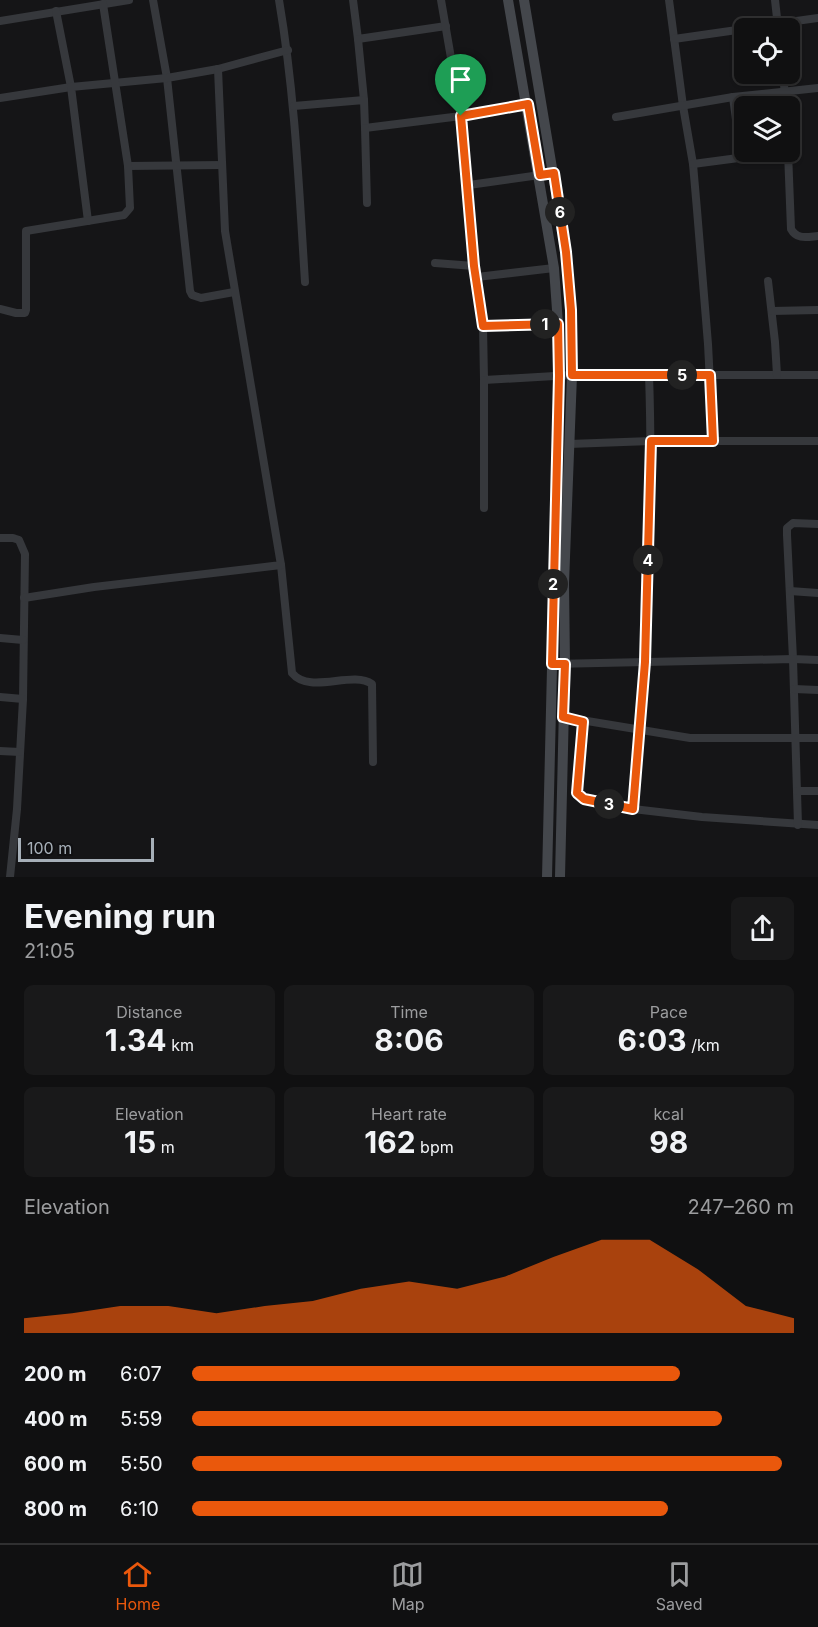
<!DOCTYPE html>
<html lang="en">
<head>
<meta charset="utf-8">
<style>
	:root { --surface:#101011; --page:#19191a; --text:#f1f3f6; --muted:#9c9d9f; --line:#303031; --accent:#ea580c }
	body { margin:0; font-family:Inter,sans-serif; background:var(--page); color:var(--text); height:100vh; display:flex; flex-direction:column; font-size:22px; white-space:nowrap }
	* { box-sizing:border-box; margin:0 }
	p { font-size:20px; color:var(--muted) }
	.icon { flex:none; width:33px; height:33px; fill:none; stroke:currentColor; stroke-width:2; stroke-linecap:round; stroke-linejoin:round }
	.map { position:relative; height:877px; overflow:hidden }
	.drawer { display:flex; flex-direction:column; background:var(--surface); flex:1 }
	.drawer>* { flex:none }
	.fabs { position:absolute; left:734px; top:18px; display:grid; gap:12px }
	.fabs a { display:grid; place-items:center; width:66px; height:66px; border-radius:9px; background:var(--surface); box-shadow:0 2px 4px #0004,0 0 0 2px var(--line); font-size:30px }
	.scale { position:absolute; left:18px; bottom:15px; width:136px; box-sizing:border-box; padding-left:6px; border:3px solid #a6afb8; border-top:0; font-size:16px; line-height:21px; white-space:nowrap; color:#a6afb8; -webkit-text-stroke:4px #101012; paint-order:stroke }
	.pin { position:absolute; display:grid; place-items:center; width:51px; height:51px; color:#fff; margin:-62px -26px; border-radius:50% 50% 50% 0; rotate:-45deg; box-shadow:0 0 6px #0007 }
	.pin .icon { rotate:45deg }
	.km { position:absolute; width:30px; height:30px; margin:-15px; border-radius:50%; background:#222; color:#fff; font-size:16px; line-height:30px; text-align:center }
	.round { display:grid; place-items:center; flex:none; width:63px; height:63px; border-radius:9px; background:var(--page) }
	.summary { display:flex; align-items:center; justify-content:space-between; height:102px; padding:0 24px }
	h1 { font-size:33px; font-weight:700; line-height:45px }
	.metrics { display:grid; grid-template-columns:repeat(3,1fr); gap:9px; height:102px; padding:6px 24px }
	.metrics div { display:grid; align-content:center; border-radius:9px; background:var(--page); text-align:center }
	.metrics b { font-size:30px; font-weight:700 }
	.metrics small { font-size:16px; font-weight:400 }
	.metrics p { font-size:16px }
	.chart { height:168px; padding:12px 24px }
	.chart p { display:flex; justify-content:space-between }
	.chart svg { width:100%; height:108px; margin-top:6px; fill:var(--accent); opacity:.7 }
	ul { padding:0 24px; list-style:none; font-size:20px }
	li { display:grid; grid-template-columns:96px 72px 1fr; align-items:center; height:45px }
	li i { height:15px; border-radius:8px; background:var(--accent) }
	.tab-bar { display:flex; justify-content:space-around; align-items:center; height:84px; border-top:2px solid var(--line); background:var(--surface); font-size:16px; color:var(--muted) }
	.tab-bar a { display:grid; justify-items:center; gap:3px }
	.tab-bar .active { color:var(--accent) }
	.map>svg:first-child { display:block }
</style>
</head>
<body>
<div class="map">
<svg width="818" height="877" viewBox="0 0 818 877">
	<rect width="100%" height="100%" fill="#151517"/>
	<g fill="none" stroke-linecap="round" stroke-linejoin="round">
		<g stroke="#36383c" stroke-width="8">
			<path d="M153 0 167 78 190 291 192 295 201 298 234 292"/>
			<path d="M279 0C295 94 299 188 305 282"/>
			<path d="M353 0 358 39 446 26"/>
			<path d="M441 0 461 116 474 266 483 326 484 380 572 375H818"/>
			<path d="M669 0 683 106 693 164 697 210 708 344 713 441"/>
			<path d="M775 0 778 27"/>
			<path d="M0 21 129 0"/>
			<path d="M745 28 818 18"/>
			<path d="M358 39 364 100"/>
			<path d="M674 39 744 29"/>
			<path d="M783 74 786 106"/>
			<path d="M733 97 741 157"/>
			<path d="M0 98 71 87 56 11"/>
			<path d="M294 106 364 100 365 128 461 116 528 104"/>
			<path d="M616 117 733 97 818 88"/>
			<path d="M365 128 367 203"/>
			<path d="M788 152 791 229C797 240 807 237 818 236"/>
			<path d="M693 164 784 152"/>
			<path d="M128 166 222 165"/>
			<path d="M469 185 554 173"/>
			<path d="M88 221 71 87 167 78 218 69 288 50"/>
			<path d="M435 263 474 266"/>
			<path d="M477 277 554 268"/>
			<path d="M768 281 775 342 777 375"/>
			<path d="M0 309 16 313H25L26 310V231L124 215 130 208 128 166 103 4"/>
			<path d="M772 311 818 310"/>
			<path d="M483 326 558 324"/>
			<path d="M649 374C654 519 646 664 633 809L702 817 818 825"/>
			<path d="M484 380V508"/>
			<path d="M569 444 651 441H818"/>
			<path d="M818 524 793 523 787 528V535L793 659 818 660"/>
			<path d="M0 538H13L19 540 25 554 23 699"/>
			<path d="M281 565 292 673C310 695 352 670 372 684L373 762"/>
			<path d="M790 591 818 593"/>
			<path d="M24 598 94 587 281 565 225 231 218 69"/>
			<path d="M0 638 23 640"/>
			<path d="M552 664 793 659 798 825"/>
			<path d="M794 689 818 690"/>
			<path d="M0 697 23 699 17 809 10 877"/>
			<path d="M563 717 690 738H818"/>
			<path d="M583 721 577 793 584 799 633 809"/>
			<path d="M0 751 20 752"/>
			<path d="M797 791H818"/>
		</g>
		<g stroke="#44474c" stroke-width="10">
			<path d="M508 0 554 268 558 324 559 376 547 877"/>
			<path d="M524 0 566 252 571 310 572 375 564 583 565 664 560 877"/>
		</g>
	</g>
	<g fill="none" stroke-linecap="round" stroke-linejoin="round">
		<defs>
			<path id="route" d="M528 104 540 175 554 173 566 252 571 310 572 375H710L713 441H651L645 662 633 809 584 799 577 793 583 722 563 717 565 664H552L559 376 558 324 483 326 474 266 461 116Z"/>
		</defs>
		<use href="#route" stroke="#fff" stroke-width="12"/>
		<use href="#route" stroke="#ea580c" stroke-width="8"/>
	</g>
</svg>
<div class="fabs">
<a><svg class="icon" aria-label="locate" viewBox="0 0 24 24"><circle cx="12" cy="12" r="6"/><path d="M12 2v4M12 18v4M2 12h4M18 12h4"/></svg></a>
<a><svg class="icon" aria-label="layers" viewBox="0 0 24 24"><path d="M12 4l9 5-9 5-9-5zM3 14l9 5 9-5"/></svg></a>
</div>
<div class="scale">100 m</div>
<div class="pin" style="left:461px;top:116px;background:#1e9e55"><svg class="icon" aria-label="arrive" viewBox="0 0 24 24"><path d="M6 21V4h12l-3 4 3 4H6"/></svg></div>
<b class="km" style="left:545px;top:324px">1</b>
<b class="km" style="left:553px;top:584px">2</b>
<b class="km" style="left:609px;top:804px">3</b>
<b class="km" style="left:648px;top:560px">4</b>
<b class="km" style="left:682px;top:375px">5</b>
<b class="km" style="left:560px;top:212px">6</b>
</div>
<section class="drawer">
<div class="summary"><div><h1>Evening run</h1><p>21:05</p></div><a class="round"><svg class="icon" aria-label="share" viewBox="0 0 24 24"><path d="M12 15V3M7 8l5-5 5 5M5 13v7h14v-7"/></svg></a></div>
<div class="metrics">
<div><p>Distance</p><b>1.34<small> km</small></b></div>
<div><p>Time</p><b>8:06</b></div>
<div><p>Pace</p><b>6:03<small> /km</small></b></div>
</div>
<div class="metrics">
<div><p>Elevation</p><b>15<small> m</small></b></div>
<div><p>Heart rate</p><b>162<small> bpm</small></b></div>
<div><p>kcal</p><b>98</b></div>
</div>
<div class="chart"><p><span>Elevation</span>247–260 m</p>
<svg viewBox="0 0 160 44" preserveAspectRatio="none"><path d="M0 44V38L10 36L20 33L30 33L40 36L50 33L60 31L70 26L80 23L90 26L100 21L110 13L120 6L130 6L140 18L150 33L160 38V44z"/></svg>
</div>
<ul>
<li><b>200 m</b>6:07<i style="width:81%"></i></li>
<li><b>400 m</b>5:59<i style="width:88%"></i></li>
<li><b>600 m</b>5:50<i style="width:98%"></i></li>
<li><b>800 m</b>6:10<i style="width:79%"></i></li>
</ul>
</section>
<nav class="tab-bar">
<a class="active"><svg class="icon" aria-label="home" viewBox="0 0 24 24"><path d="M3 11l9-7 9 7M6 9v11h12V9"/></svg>Home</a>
<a><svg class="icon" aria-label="map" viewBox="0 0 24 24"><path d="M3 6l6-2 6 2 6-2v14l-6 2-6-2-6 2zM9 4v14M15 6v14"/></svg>Map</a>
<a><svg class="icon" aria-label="saved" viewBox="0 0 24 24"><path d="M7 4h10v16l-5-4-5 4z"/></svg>Saved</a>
</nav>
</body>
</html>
